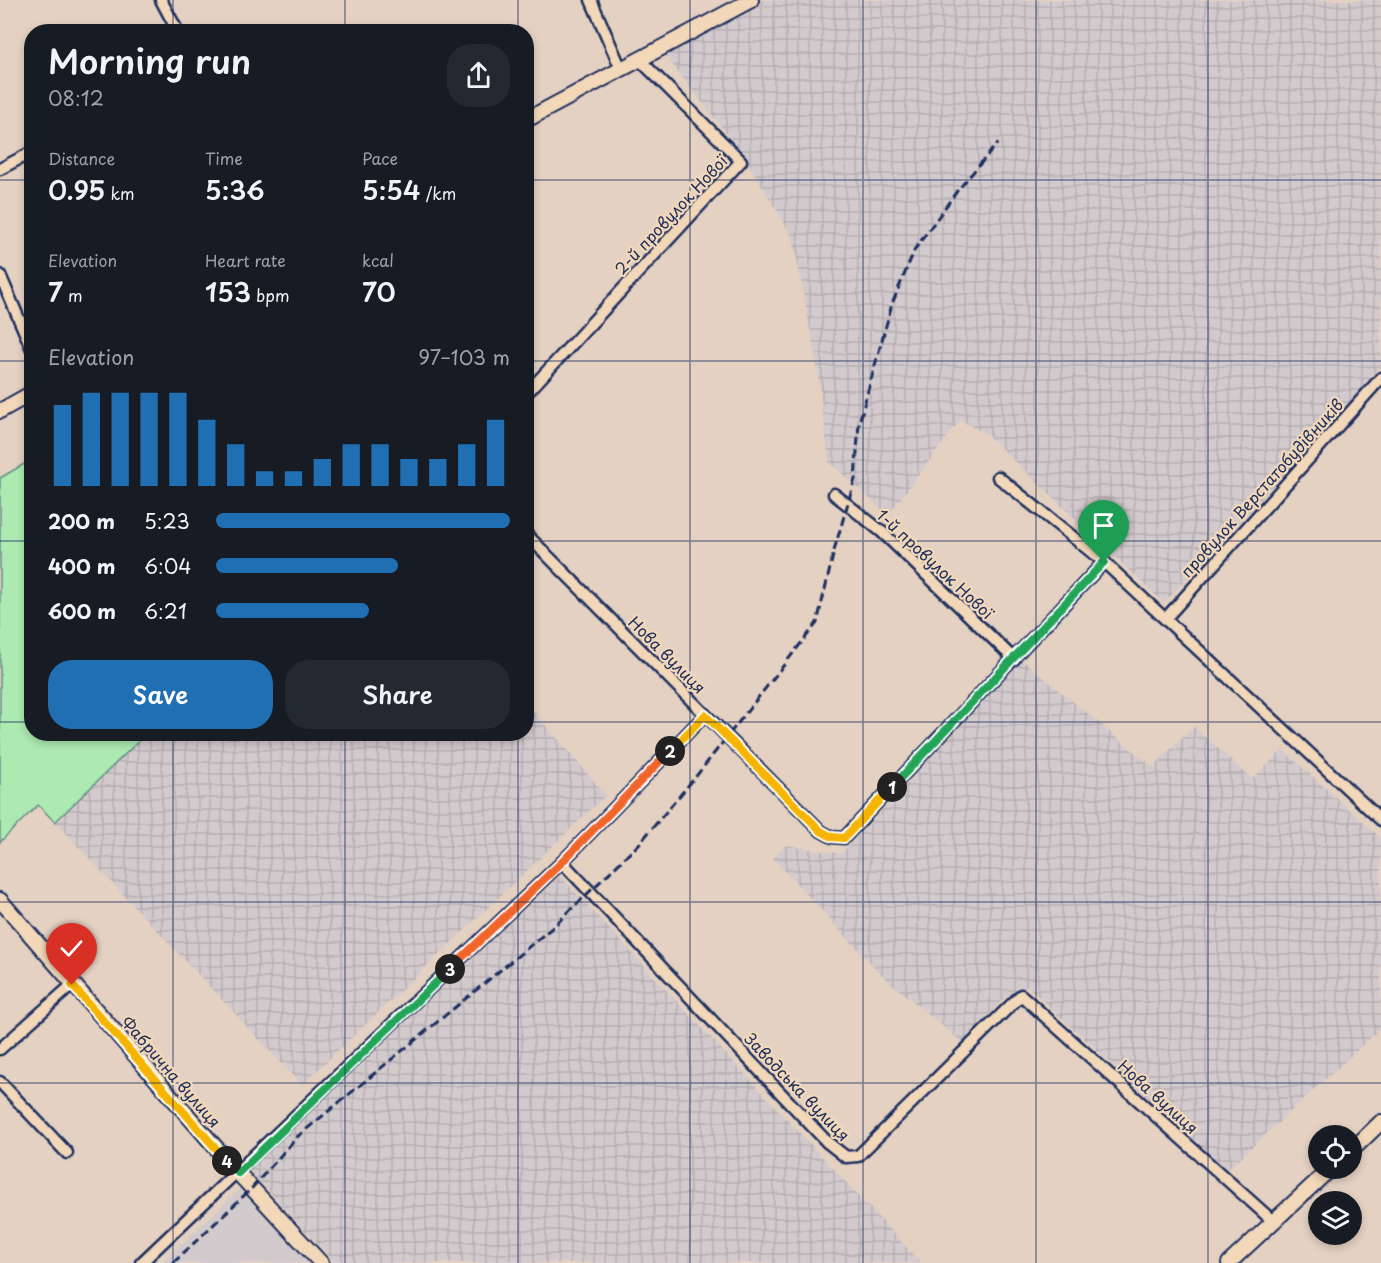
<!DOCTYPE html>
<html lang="en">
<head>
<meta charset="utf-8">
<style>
	:root { --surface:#171b24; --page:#242831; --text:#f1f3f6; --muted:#9ea1a6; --accent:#1f6fb2 }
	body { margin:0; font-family:"Playpen Sans",sans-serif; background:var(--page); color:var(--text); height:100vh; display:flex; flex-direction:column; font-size:22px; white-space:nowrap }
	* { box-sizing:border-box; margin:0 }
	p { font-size:20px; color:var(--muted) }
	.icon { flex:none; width:33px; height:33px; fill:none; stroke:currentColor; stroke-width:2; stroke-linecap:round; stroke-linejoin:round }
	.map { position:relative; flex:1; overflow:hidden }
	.details { position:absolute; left:24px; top:24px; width:510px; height:717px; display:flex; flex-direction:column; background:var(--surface); border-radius:24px; box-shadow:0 3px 9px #0003 }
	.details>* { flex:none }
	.buttons { position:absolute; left:1308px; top:1125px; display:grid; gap:12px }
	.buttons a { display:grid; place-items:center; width:54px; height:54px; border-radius:50%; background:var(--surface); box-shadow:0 3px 9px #0003; font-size:30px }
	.pin { position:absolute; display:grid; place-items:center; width:51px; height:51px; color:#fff; margin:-62px -26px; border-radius:50% 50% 50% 0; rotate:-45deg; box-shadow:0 0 6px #0007 }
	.pin .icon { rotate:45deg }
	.km { position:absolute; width:30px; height:30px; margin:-15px; border-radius:50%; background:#222; color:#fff; font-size:16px; line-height:30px; text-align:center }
	.round { display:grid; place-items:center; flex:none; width:63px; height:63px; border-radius:24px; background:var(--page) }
	.headline { display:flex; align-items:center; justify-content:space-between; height:102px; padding:0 24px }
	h1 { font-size:33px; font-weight:600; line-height:45px }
	.metrics { display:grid; grid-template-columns:repeat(3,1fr); gap:9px; height:102px; padding:6px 24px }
	.metrics div { display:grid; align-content:center }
	.metrics b { font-size:26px; font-weight:600 }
	.metrics small { font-size:16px; font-weight:400 }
	.metrics p { font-size:16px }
	.chart { height:168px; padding:12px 24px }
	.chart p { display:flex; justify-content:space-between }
	.chart svg { width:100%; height:108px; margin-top:6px; stroke:var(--accent); stroke-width:6 }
	.cta { display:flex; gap:12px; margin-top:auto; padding:12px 24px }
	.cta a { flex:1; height:69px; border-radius:24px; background:var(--accent); color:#fff; font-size:24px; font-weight:600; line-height:69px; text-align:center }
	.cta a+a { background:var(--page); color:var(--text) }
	ul { padding:0 24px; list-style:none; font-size:20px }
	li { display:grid; grid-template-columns:96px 72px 1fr; align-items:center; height:45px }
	li i { height:15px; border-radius:8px; background:var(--accent) }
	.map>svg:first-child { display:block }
</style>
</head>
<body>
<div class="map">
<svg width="1381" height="1263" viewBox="0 0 1381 1263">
	<defs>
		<pattern id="industrial-grid" width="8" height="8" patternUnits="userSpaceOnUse" patternTransform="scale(1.5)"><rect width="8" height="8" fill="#d3cacd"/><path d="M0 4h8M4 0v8" fill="none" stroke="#b5aeb2"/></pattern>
	</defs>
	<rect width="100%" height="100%" fill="#e4d1c2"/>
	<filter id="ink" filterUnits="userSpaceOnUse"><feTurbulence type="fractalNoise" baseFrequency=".0167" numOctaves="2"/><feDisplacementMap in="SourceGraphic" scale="12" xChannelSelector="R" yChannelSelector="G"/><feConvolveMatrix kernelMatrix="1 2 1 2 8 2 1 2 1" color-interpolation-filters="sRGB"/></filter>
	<g filter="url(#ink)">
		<path fill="#d3cacd" d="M250 1179 323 1263H161Z"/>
		<g fill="url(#industrial-grid)">
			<path d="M760 0H1381V366L1324 431 1164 603 986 434 960 420 888 515 829 462 817 365 793 238 745 157 661 50Z"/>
			<path d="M1022 660 1153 767 1194 727 1252 779 1283 750 1381 838V1028L1227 1170 1027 986 1004 998 964 1044 884 977 773 858 786 845 841 854Z"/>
			<path d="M527 704 606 795 302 1085 55 822 146 734H526Z"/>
			<path d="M560 876 921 1263H335L248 1169Z"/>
		</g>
		<path fill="#adeab1" stroke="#648c88" stroke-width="1.5" d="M31 460 32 734H146L55 822 38 805 0 842V478Z"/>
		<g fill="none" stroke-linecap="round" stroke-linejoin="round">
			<defs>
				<g id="street">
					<path d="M161 0 178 32"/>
					<path d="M591 0 621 69"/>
					<path d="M0 169 32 152"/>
					<path d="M0 275 32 349"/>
					<path d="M526 394 741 161 640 60"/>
					<path d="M998 477 1104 562 1381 820"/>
					<path d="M834 494 881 531 1014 659"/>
					<path d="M526 534 821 831 832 837 844 838 1104 562"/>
					<path d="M1166 618 1381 378"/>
					<path d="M562 862 827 1142 846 1157 858 1156 1021 995 1274 1222"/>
					<path d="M0 1049 72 985"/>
					<path d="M0 1082 67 1153"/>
					<path d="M141 1263 562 862 705 715"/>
				</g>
				<g id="secondary">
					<path d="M526 120 751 0"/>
					<path d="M0 411 32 393"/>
					<path d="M0 900 238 1173 321 1263"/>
					<path d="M1352 1150 1381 1122"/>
					<path d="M1229 1263 1331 1168"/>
				</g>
			</defs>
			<use href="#street" stroke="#1b2f5e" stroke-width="15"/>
			<use href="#secondary" stroke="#1b2f5e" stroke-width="18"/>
			<use href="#street" stroke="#f2d7b9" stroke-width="10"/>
			<use href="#secondary" stroke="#f2d7b9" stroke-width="14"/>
			<path stroke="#1b2f5e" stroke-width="3" stroke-dasharray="9 4.5" stroke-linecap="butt" d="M173 1263 252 1188 297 1137 553 927 639 844 697 775 817 623 835 547 855 479 859 423 892 304 915 249 957 191 998 143"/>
		</g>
	</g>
	<g fill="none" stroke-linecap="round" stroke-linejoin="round" filter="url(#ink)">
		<defs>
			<path id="split-1" d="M892 787 1104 562"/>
			<path id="split-2" d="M670 751 705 715 821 831 832 837 844 838 892 787"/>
			<path id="split-3" d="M450 969 562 862 670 751"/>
			<path id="split-4" d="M227 1161 238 1173 450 969"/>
			<path id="split-5" d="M72 985 227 1161"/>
		</defs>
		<use href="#split-1" stroke="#fff" stroke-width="12"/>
		<use href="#split-2" stroke="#fff" stroke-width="12"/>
		<use href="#split-3" stroke="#fff" stroke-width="12"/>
		<use href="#split-4" stroke="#fff" stroke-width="12"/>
		<use href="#split-5" stroke="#fff" stroke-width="12"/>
		<use href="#split-1" stroke="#22a559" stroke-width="8"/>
		<use href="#split-2" stroke="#f5b400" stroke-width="8"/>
		<use href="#split-3" stroke="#f0652b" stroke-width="8"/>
		<use href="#split-4" stroke="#22a559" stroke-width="8"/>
		<use href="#split-5" stroke="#f5b400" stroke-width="8"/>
	</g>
	<path fill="none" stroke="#1b2f5e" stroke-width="1.5" stroke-opacity="0.55" d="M173 0V32M345 0V32M518 0V32M690 0V1263M863 0V1263M1036 0V1263M1208 0V1263M0 180H32M526 180H1381M0 361H32M526 361H1381M0 541H32M526 541H1381M0 722H32M526 722H1381M173 734V1263M345 734V1263M518 734V1263M0 902H1381M0 1083H1381"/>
	<g text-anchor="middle" stroke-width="4.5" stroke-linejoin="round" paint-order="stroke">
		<g font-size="16" fill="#1b2f5e" stroke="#f2d7b9">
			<text transform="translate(671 215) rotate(-47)" y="6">2-й провулок Нової</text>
			<text transform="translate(1262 488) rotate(-48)" y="6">провулок Верстатобудівників</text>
			<text transform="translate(935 564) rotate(43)" y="6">1-й провулок Нової</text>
			<text transform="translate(667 655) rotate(45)" y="6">Нова вулиця</text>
			<text transform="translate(171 1072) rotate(49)" y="6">Фабрична вулиця</text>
			<text transform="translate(797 1087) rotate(46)" y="6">Заводська вулиця</text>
			<text transform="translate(1158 1097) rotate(42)" y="6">Нова вулиця</text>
		</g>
	</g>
</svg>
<div class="buttons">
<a><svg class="icon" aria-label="locate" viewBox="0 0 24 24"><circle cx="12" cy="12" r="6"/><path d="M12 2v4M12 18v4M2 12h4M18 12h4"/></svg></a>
<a><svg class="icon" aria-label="layers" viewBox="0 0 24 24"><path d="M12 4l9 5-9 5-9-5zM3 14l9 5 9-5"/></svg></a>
</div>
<div class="pin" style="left:1104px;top:562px;background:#1e9e55"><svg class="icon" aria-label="arrive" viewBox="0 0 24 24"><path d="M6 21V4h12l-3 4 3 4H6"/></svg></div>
<div class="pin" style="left:72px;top:985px;background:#d93025"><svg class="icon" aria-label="check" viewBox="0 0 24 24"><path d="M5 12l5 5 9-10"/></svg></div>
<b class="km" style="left:892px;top:787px">1</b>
<b class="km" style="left:670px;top:751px">2</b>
<b class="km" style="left:450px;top:969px">3</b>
<b class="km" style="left:227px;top:1161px">4</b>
<section class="details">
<div class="headline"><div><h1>Morning run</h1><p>08:12</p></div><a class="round"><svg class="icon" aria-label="share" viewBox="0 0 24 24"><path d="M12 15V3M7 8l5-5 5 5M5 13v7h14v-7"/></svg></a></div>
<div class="metrics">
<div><p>Distance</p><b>0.95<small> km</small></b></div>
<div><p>Time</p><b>5:36</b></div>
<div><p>Pace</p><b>5:54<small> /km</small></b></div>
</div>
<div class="metrics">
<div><p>Elevation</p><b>7<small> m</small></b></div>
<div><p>Heart rate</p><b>153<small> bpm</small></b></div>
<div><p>kcal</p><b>70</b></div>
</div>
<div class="chart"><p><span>Elevation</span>97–103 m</p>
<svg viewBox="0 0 160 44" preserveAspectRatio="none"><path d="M5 44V11M15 44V6M25 44V6M35 44V6M45 44V6M55 44V17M65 44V27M75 44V38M85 44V38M95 44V33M105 44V27M115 44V27M125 44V33M135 44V33M145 44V27M155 44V17"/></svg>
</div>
<ul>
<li><b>200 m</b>5:23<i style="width:100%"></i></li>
<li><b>400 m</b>6:04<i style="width:62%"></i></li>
<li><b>600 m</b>6:21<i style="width:52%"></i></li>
</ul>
<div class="cta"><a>Save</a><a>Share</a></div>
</section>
</div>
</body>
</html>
